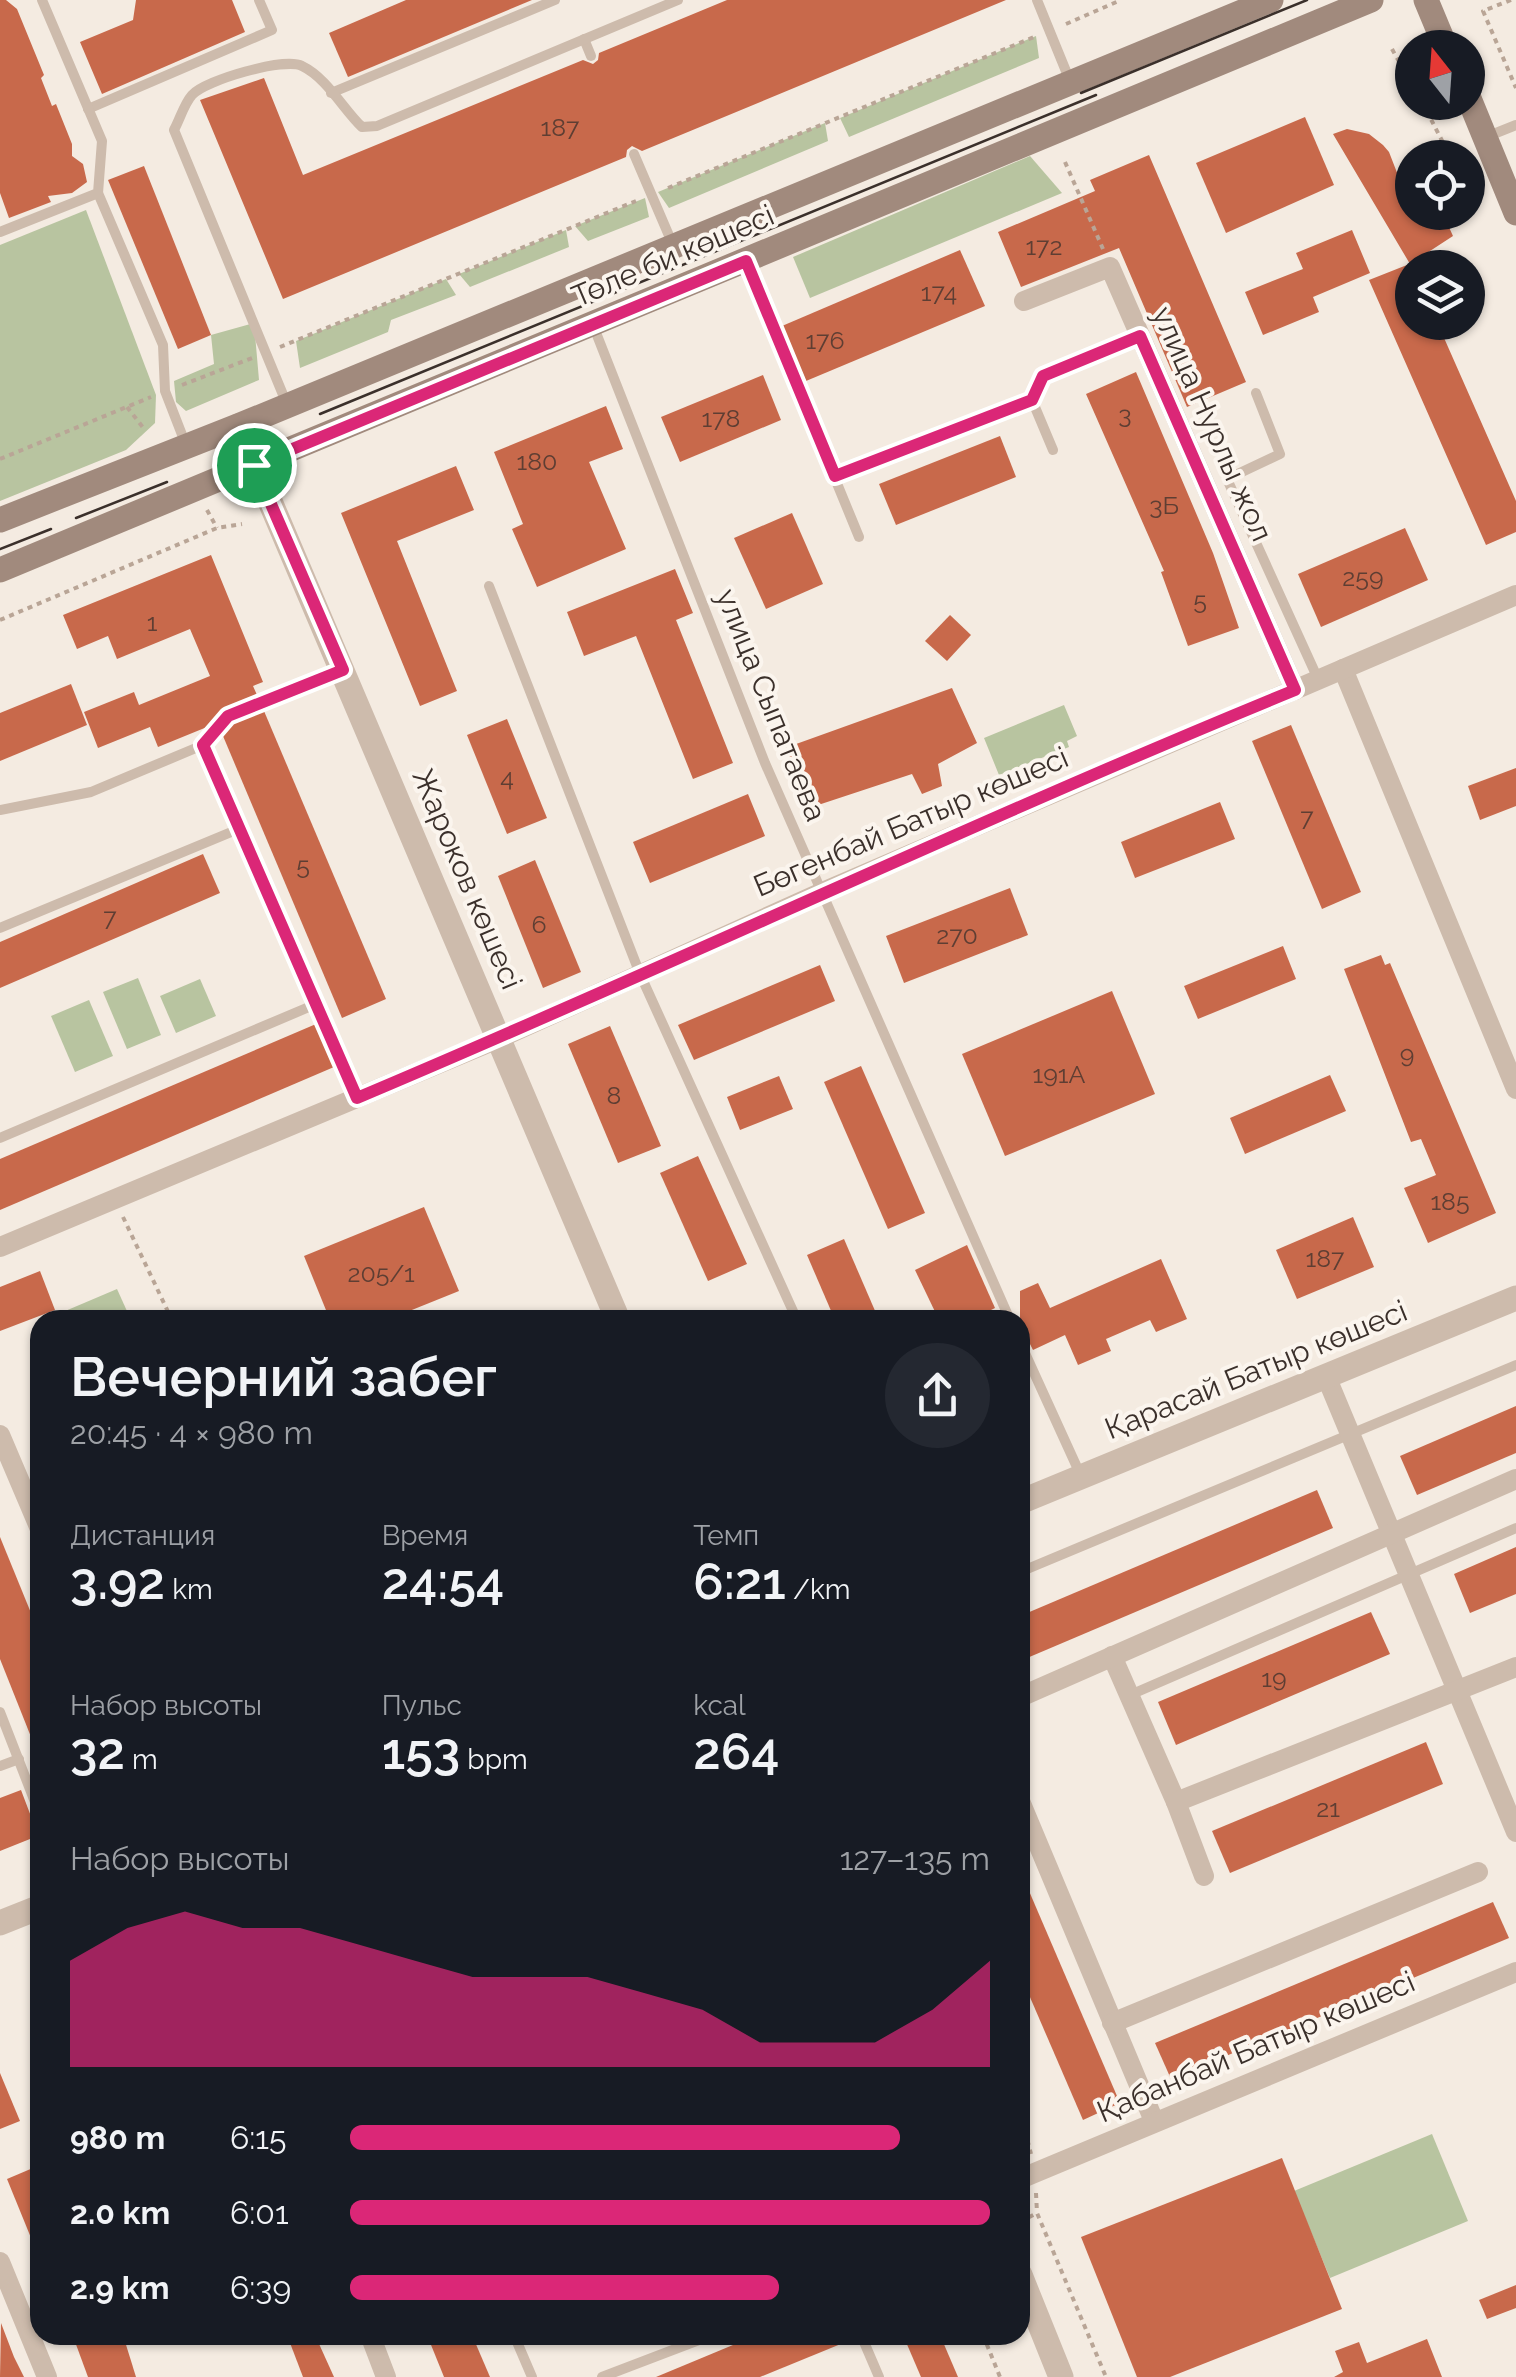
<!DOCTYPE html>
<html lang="ru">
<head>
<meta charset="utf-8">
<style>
	:root { --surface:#171b24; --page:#242831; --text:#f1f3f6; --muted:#9ea1a6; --accent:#db2777 }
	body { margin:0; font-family:Raleway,sans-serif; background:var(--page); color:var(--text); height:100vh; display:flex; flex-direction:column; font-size:38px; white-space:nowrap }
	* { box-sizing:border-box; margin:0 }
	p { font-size:32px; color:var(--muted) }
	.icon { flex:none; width:55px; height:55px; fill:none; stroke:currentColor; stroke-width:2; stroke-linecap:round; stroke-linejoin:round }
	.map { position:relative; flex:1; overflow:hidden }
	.drawer { position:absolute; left:30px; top:1310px; width:1000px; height:1035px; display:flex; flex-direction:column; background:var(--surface); border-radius:30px; box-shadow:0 2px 8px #0004 }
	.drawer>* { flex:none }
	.needle { width:65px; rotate:343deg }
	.buttons { position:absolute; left:1395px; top:30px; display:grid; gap:20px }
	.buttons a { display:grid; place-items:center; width:90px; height:90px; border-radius:50%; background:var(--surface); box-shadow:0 2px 8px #0004; font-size:50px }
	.pin { position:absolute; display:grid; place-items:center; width:85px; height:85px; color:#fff; margin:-42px; border:5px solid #fff; border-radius:50%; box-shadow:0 2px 10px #0007 }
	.round { display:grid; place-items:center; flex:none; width:105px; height:105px; border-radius:52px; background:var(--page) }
	.summary { display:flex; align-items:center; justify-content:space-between; height:170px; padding:0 40px }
	h1 { font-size:55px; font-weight:600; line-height:75px }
	.stats { display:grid; grid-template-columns:repeat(3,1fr); gap:15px; height:170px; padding:10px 40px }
	.stats div { display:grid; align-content:center }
	.stats b { font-size:50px; font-weight:600 }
	.stats small { font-size:28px; font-weight:400 }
	.stats p { font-size:28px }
	.chart { height:280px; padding:20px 40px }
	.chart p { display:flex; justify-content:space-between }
	.chart svg { width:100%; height:180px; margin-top:10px; fill:var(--accent); opacity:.7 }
	ul { padding:0 40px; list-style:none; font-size:32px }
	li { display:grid; grid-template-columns:160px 120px 1fr; align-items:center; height:75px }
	li i { height:25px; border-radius:12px; background:var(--accent) }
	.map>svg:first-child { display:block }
</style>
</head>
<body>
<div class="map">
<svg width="1516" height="2377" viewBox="0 0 1516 2377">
	<rect width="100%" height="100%" fill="#f4ebe1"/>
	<g fill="#b8c4a0">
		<path d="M1036 36 1039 58 849 137 840 118Z"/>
		<path d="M825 123 828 141 669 208 658 192Z"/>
		<path d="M1030 156 1062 193 810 298 793 257Z"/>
		<path d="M645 198 649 217 588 241 575 226Z"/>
		<path d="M86 210 156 395 155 423 126 450 0 501V245Z"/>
		<path d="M566 230 569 247 470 287 459 274Z"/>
		<path d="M446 279 456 295 391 320 388 332 300 368 296 341Z"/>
		<path d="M254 323 259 380 186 411 176 402 174 381 214 364 211 335Z"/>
		<path d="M1064 705 1077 736 1067 741 1069 747 999 775 984 738Z"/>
		<path d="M138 978 161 1035 127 1049 103 992Z"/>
		<path d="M200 979 216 1016 176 1033 160 996Z"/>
		<path d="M89 1000 113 1056 75 1072 51 1016Z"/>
		<path d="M117 1289 131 1320H44Z"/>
		<path d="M1432 2134 1468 2221 1330 2278 1294 2191Z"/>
	</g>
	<g fill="#c8694b">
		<path d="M0 0H6L17 9 44 75 41 78 52 106 56 104 72 144V156L83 164 87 182 72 193 48 196 51 202 9 218 0 193Z"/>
		<path d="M136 0H232L245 32 102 94 80 42 133 20Z"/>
		<path d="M406 0H532L348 77 329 33Z"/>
		<path d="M727 0H1006L642 151 632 146 627 150 626 157 283 299 200 100 264 78 303 175 583 60 593 64 598 60 599 53Z"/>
		<path d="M1305 117 1334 185 1226 233 1196 163Z"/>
		<path d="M1347 129 1369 134 1383 145 1389 152 1401 183 1412 179V212H1442L1453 236 1410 264 1333 134Z"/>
		<path d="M1149 155 1246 382 1187 407 1119 248 1021 287 998 232 1095 191 1090 180Z"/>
		<path d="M144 166 211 335 178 349 108 180Z"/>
		<path d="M1352 230 1370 273 1313 297 1319 312 1263 335 1245 292 1303 269 1296 253Z"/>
		<path d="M960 250 985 306 806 381 782 326Z"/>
		<path d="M1412 263V322H1437L1516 501V532L1486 545 1369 280Z"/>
		<path d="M1136 372 1213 553 1239 628 1188 646 1161 572 1164 571 1086 394Z"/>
		<path d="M763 375 781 420 680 462 661 417Z"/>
		<path d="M606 406 623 449 589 462 626 549 537 587 512 529 523 524 494 452Z"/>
		<path d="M1000 436 1016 477 896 525 879 484Z"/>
		<path d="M456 466 474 510 397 541 457 691 420 706 341 513Z"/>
		<path d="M792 513 823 584 766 609 734 538Z"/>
		<path d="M1405 528 1428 580 1321 627 1298 574Z"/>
		<path d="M211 555 263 682 253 686 257 695 224 708 207 727 158 747 150 727 98 748 84 712 134 692 139 705 210 676 190 629 117 659 108 636 77 649 63 615Z"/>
		<path d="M675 569 693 613 676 620 733 763 693 779 636 636 584 656 567 612Z"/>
		<path d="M950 615 971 635 947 661 925 641Z"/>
		<path d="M71 684 87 725 0 761V713Z"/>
		<path d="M952 688 977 743 938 764 942 786 922 794 912 774 806 809 785 748Z"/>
		<path d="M264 711 386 999 342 1018 223 736 233 723Z"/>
		<path d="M507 719 547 818 507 834 467 735Z"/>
		<path d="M1291 725 1361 892 1322 909 1252 741Z"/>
		<path d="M1516 768V806L1480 820 1468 786Z"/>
		<path d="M748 794 765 836 650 883 633 842Z"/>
		<path d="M1220 802 1235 839 1135 878 1121 842Z"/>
		<path d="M203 854 220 893 0 988V942Z"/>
		<path d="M535 860 581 972 543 988 498 876Z"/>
		<path d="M1010 888 1028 935 904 983 886 936Z"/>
		<path d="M1283 946 1296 979 1198 1019 1184 986Z"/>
		<path d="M1381 955 1385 965 1390 963 1496 1213 1428 1243 1404 1188 1436 1175 1421 1139 1411 1142 1344 969Z"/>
		<path d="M820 965 835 1001 694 1060 678 1025Z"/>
		<path d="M1112 991 1155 1094 1005 1156 962 1054Z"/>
		<path d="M316 1024 334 1067 0 1210V1159Z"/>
		<path d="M610 1026 661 1146 618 1163 568 1044Z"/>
		<path d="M861 1066 925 1213 888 1229 824 1082Z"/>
		<path d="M1330 1075 1346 1111 1245 1154 1230 1118Z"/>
		<path d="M779 1076 793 1109 740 1130 727 1097Z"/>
		<path d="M698 1156 747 1264 708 1281 660 1173Z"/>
		<path d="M424 1207 459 1291 387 1320H330L304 1256Z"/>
		<path d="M1353 1217 1374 1267 1297 1299 1276 1250Z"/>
		<path d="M844 1239 879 1320H835L807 1255Z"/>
		<path d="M967 1245 995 1308 971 1320H939L915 1270Z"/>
		<path d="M1161 1259 1187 1319 1156 1332 1150 1320 1106 1339 1111 1351 1078 1365 1065 1335 1033 1350 1027 1338 1020 1333V1291L1038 1283 1050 1308Z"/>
		<path d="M40 1271 55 1310 0 1331V1287Z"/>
		<path d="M1516 1406V1453L1417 1495 1400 1456Z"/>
		<path d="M1317 1490 1333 1528 1020 1661V1616Z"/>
		<path d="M0 1537 40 1635 39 1757 0 1659Z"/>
		<path d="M1516 1547V1594L1470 1613 1454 1574Z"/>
		<path d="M1371 1612 1390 1654 1176 1745 1158 1702Z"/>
		<path d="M1426 1742 1443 1784 1230 1873 1212 1831Z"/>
		<path d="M21 1790 32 1819 40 1824V1835L0 1851V1798Z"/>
		<path d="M1020 1870 1120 2103 1083 2120 1020 1974Z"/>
		<path d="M1493 1902 1509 1938 1171 2079 1155 2043Z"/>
		<path d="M0 2073 20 2121 0 2129Z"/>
		<path d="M1282 2158 1342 2309 1170 2377H1137L1081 2237Z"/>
		<path d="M40 2165V2254L38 2255 7 2179Z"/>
		<path d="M1516 2285V2308L1487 2319 1479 2300Z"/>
		<path d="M1 2323 14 2357 24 2377H0Z"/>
		<path d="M86 2335H123L136 2377H88L74 2339Z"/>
		<path d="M287 2335H315L334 2377H303Z"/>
		<path d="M427 2335H472L490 2377H444Z"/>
		<path d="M757 2335H852L853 2339 760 2377H656Z"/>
		<path d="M903 2335H940L958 2377H921Z"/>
		<path d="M1427 2339 1442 2377H1334L1343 2372 1335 2351 1359 2342 1367 2363Z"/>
	</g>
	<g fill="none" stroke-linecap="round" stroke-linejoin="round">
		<g stroke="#b9a596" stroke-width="4" stroke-dasharray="5 5" stroke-linecap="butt">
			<path d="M1511 0 1483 11 1516 88"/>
			<path d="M1066 24 1121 0"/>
			<path d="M1392 49 1412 85"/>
			<path d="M1422 102 1451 158"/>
			<path d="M1416 158 1446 146"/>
			<path d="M1065 162 1103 249"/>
			<path d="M1408 181 1406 177 1412 174"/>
			<path d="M668 188 1034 37"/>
			<path d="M1468 195 1470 202"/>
			<path d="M280 347 636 201"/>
			<path d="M182 385 252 358"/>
			<path d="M1038 386 1043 376 1121 344"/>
			<path d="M127 407 145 430"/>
			<path d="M0 459 151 397"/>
			<path d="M207 510 217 528"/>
			<path d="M0 620 217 528 242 524"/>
			<path d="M123 1217 172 1320"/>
			<path d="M1020 2111 1031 2154"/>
			<path d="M1036 2193 1037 2213"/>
			<path d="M1020 2222 1037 2213 1106 2377"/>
			<path d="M983 2335 1000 2377"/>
		</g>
		<g stroke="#cdbbac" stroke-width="10">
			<path d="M1037 0 1070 81"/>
			<path d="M584 39 591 56"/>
			<path d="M331 93 555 0"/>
			<path d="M88 109 272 30 259 0"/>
			<path d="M1486 137 1516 125"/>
			<path d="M634 154 673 245"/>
			<path d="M98 193 163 345 165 391 186 445"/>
			<path d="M0 232 98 193 102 141 42 0"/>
			<path d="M746 262 859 537"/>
			<path d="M593 325 765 763 1010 1320"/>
			<path d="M1256 393 1280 454 1227 479 1318 679"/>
			<path d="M286 402 174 130C180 119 184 104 192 95 205 80 285 57 302 66 327 78 343 109 362 127L377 126 678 0"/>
			<path d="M835 476 1032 400 1053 450"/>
			<path d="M489 586 640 974 797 1320"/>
			<path d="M203 745 241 828"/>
			<path d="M0 810 91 792 203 745 228 716 341 671"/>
			<path d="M0 928 241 828 357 1098"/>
			<path d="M0 1138 316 1004"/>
			<path d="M1020 1342 1081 1476"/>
			<path d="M1020 1572 1516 1365"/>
			<path d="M1130 1695 1516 1528"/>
			<path d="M0 1712 40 1815"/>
			<path d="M0 1766 19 1759"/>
			<path d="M514 2335 532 2377"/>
			<path d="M861 2335 879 2377"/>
			<path d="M602 2377 712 2335"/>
		</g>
		<g stroke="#cdbbac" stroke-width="20">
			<path d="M1024 301 1110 267 1295 690"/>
			<path d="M1343 669 1516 1089"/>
			<path d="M0 1247 500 1038 820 893 1516 595"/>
			<path d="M1326 1376 1516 1832"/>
			<path d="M0 1435 40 1529"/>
			<path d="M1112 1656 1176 1802"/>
			<path d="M1020 1697 1516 1479"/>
			<path d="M1020 1801 1154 2121"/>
			<path d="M1204 1876 1176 1802 1516 1667"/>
			<path d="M1112 2023 1478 1872"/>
			<path d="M1020 2179 1516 1972"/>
			<path d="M0 2262 47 2377"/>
			<path d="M370 2335 386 2377"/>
		</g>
		<g stroke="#cdbbac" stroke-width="25">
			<path d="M238 426 618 1320"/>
			<path d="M1020 1502 1516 1298"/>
			<path d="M0 1923 40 1907"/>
			<path d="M1020 2275 1061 2377"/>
		</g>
		<g stroke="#a18a7d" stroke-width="25">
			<path d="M1426 0 1446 48"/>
			<path d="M1468 96 1516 213"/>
			<path d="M0 520 238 426 1271 0"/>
			<path d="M0 570 1371 0"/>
		</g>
		<g stroke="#3b302b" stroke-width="2.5">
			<path d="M1081 93 1307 0"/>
			<path d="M320 414 1096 95"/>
			<path d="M76 518 167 482"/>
			<path d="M0 549 51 529"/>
		</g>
	</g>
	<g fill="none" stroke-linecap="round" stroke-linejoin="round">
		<defs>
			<path id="route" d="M746 261 835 476 1032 400 1043 376 1140 336 1295 690C979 819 671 966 357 1098L203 745 228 716 343 670 254 465Z"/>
		</defs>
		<use href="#route" stroke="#fff" stroke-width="20"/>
		<use href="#route" stroke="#db2777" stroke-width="12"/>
	</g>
	<g text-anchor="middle" stroke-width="8" stroke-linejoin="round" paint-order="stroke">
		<g font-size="25" fill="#5e3e33">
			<text x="560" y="136">187</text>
			<text x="1044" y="255">172</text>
			<text x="939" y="301">174</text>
			<text x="825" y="349">176</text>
			<text x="1125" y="423">3</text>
			<text x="721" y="427">178</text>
			<text x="537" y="470">180</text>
			<text x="1164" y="514">3Б</text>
			<text x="1363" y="586">259</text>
			<text x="1200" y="609">5</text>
			<text x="152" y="631">1</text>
			<text x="507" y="786">4</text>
			<text x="1307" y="826">7</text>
			<text x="303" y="874">5</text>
			<text x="110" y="926">7</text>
			<text x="539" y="933">6</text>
			<text x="957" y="944">270</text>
			<text x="1407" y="1063">9</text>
			<text x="1059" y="1083">191А</text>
			<text x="614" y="1104">8</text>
			<text x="1450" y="1210">185</text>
			<text x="1325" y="1267">187</text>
			<text x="381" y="1282">205/1</text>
			<text x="1274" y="1687">19</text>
			<text x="1328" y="1817">21</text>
		</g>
		<g font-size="30" fill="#3b302b" stroke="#fbf5ee">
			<text transform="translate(673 256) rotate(-23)" y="10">Төле би көшесі</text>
			<text transform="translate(1212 424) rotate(66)" y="10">улица Нурлы жол</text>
			<text transform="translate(771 705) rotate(68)" y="10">улица Сыпатаева</text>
			<text transform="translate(911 822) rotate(-23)" y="10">Бөгенбай Батыр көшесі</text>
			<text transform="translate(467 879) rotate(67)" y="10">Жароков көшесі</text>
			<text transform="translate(1256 1370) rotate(-22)" y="10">Қарасай Батыр көшесі</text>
			<text transform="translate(1256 2047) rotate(-23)" y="10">Қабанбай Батыр көшесі</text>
		</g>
	</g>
</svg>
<div class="buttons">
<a><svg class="needle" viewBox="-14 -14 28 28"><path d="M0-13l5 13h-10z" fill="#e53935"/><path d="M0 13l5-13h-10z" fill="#9ea1a6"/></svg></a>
<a><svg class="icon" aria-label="locate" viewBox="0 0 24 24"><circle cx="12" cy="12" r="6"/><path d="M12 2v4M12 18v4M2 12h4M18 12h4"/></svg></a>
<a><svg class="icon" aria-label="layers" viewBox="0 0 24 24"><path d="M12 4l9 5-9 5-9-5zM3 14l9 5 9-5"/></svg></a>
</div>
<div class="pin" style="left:254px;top:465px;background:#1e9e55"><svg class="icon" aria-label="arrive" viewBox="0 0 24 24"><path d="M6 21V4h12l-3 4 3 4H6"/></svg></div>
<section class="drawer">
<div class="summary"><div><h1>Вечерний забег</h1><p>20:45 · 4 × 980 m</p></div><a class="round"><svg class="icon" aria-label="share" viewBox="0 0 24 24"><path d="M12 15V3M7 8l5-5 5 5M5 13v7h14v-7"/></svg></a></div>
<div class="stats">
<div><p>Дистанция</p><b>3.92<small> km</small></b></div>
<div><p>Время</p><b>24:54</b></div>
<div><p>Темп</p><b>6:21<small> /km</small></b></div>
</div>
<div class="stats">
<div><p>Набор высоты</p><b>32<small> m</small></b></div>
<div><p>Пульс</p><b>153<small> bpm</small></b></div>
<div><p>kcal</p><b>264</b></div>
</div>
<div class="chart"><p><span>Набор высоты</span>127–135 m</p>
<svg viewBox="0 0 160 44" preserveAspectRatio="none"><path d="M0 44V18L10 10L20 6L30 10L40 10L50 14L60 18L70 22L80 22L90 22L100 26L110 30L120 38L130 38L140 38L150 30L160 18V44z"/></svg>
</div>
<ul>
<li><b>980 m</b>6:15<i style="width:86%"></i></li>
<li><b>2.0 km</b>6:01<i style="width:100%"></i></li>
<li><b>2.9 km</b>6:39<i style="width:67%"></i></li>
</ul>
</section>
</div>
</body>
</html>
